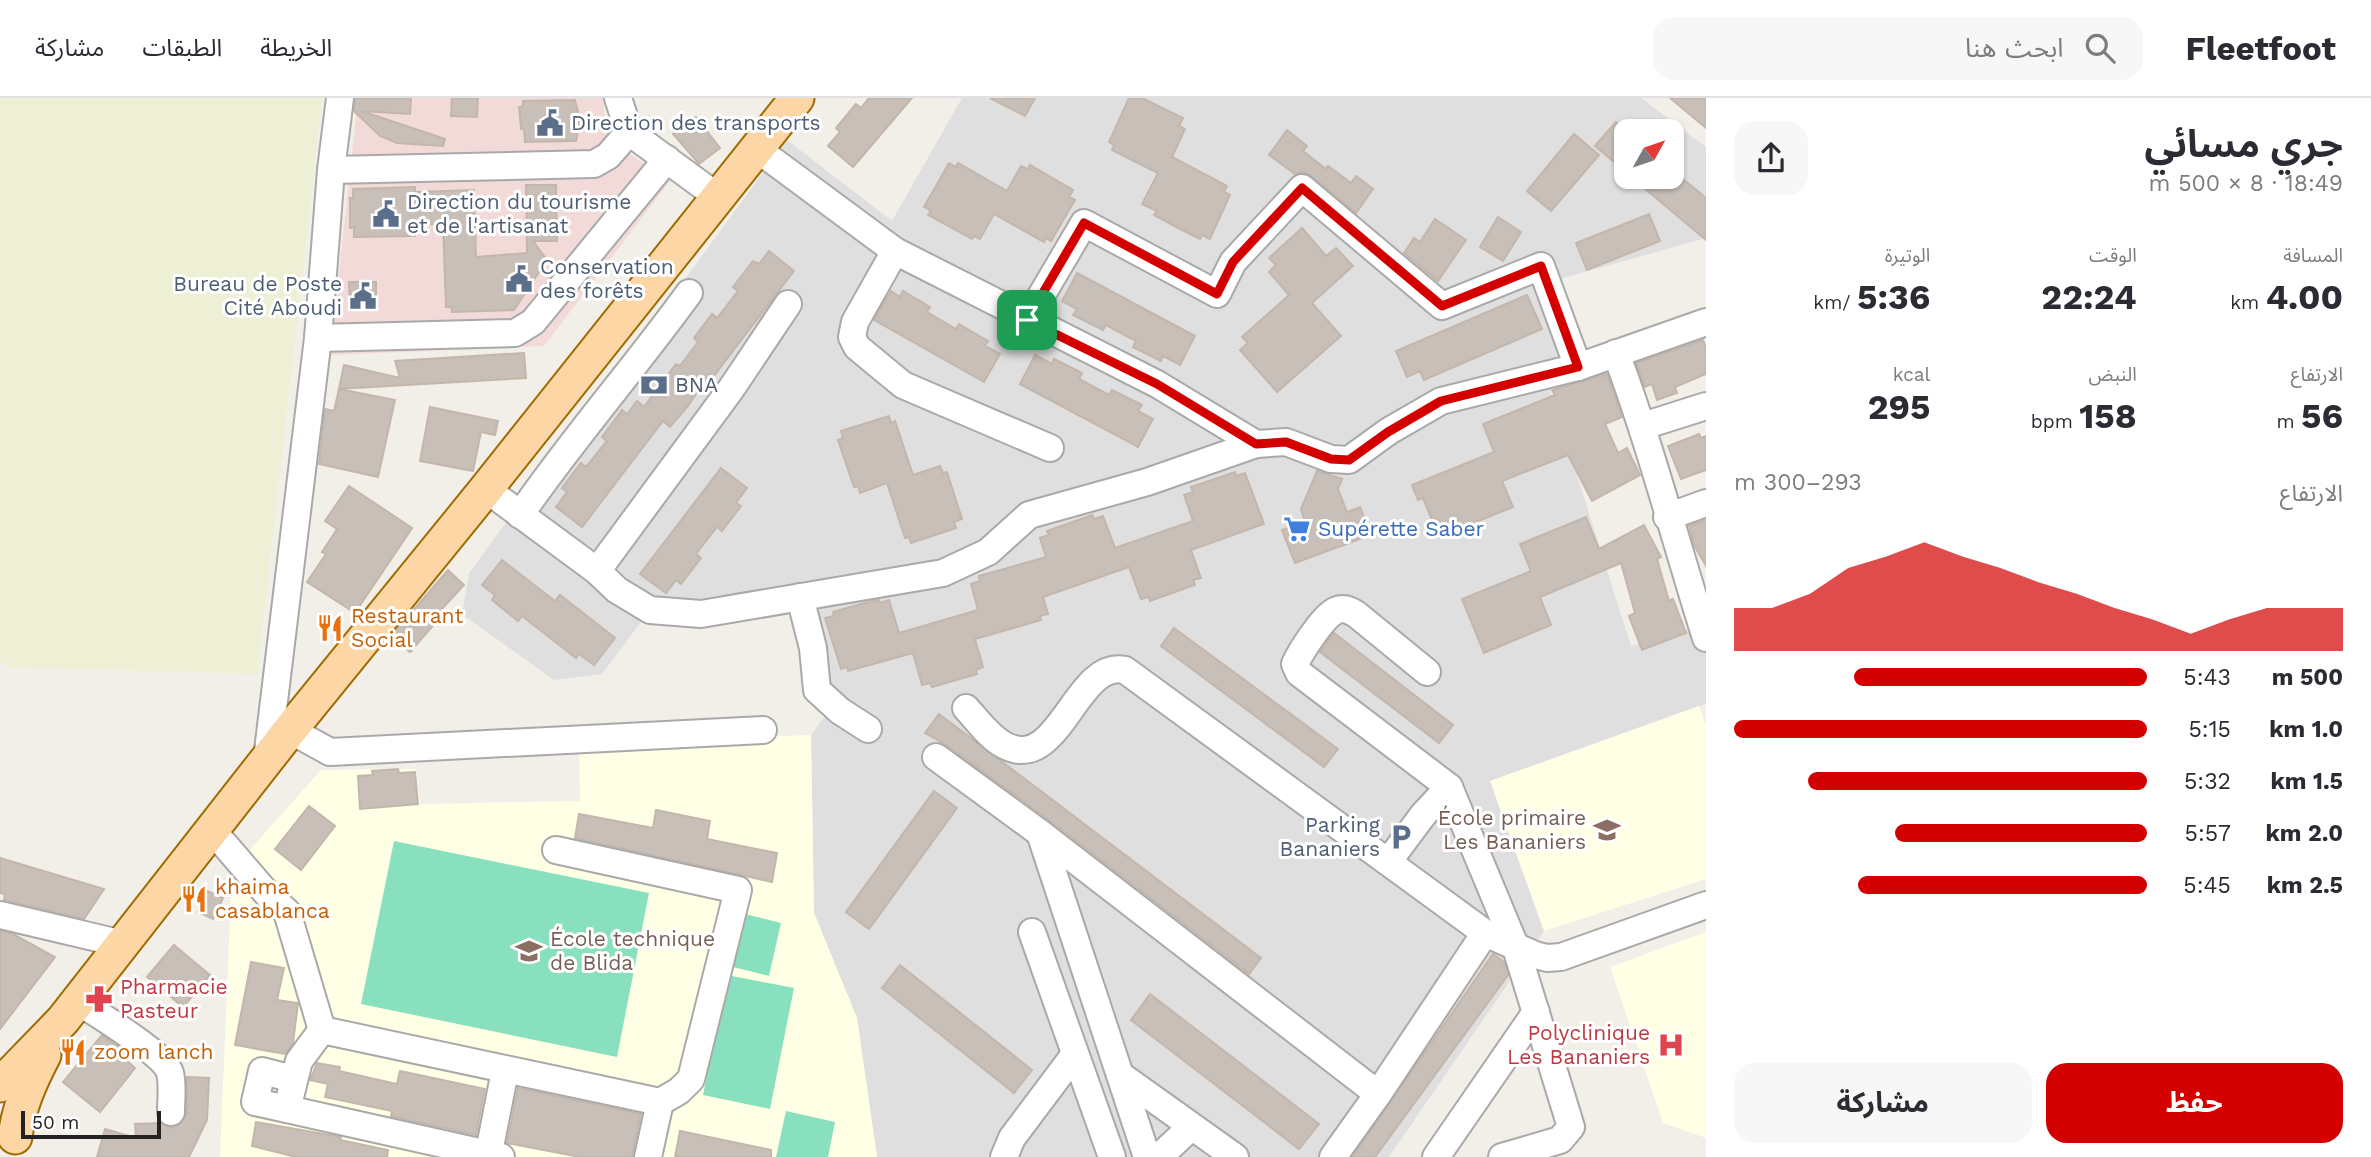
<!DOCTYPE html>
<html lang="ar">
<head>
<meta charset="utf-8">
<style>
	:root { --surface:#fff; --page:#f7f7f7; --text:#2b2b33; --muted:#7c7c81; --line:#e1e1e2; --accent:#d40000 }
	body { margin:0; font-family:"Work Sans","Noto Sans Arabic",sans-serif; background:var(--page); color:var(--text); direction:rtl; height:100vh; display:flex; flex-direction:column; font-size:26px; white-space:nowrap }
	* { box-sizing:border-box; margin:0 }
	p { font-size:23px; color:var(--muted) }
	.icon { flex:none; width:38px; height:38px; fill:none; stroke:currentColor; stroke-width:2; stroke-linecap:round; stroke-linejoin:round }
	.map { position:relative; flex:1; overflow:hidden; direction:ltr }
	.panel { display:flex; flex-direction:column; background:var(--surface); width:665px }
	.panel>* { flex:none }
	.needle { width:46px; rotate:50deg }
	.tools { position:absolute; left:1614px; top:21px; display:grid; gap:14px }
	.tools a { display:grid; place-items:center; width:70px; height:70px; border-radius:14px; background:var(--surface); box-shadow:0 2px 5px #0004; font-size:35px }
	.scale { position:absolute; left:21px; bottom:18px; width:140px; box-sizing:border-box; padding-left:7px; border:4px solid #222; border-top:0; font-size:19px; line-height:24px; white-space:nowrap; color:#222; -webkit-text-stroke:5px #fff; paint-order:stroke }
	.pin { position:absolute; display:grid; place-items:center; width:60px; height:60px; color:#fff; margin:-30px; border-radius:14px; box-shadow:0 4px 10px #0006 }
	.round { display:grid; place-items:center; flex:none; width:74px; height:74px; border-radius:21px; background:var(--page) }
	.head { display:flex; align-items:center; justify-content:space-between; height:119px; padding:0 28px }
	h1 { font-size:38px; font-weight:700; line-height:52px }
	.stats { display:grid; grid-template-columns:repeat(3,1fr); gap:10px; height:119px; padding:7px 28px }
	.stats div { display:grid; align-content:center }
	.stats b { font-size:35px; font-weight:700 }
	.stats small { font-size:19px; font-weight:400 }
	.stats p { font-size:19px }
	.chart { height:196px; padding:14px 28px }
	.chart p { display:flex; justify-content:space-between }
	.chart svg { width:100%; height:126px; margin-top:7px; fill:var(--accent); opacity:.7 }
	.cta { display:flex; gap:14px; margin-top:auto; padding:14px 28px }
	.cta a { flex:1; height:80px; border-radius:21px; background:var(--accent); color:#fff; font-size:28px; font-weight:700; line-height:80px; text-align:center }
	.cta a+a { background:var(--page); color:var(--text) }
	ul { padding:0 28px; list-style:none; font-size:23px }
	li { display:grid; grid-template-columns:112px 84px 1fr; align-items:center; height:52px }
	li i { height:18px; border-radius:9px; background:var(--accent) }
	header { display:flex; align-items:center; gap:42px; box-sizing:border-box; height:98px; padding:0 35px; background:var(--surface); border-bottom:2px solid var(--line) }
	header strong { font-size:33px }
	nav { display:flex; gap:38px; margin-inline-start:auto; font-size:24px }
	.search { width:490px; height:63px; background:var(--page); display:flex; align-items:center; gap:18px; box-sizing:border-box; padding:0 24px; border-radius:21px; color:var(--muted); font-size:26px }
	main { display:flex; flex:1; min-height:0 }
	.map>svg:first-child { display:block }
</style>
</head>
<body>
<header>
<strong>Fleetfoot</strong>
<div class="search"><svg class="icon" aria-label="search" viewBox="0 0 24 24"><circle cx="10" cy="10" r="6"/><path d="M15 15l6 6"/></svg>ابحث هنا</div>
<nav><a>الخريطة</a><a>الطبقات</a><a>مشاركة</a></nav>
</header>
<main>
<section class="panel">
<div class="head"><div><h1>جري مسائي</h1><p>18:49 · 8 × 500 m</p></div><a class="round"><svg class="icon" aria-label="share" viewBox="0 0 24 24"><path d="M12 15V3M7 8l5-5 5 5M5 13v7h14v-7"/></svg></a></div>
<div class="stats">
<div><p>المسافة</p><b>4.00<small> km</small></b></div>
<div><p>الوقت</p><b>22:24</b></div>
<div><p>الوتيرة</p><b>5:36<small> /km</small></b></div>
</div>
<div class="stats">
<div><p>الارتفاع</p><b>56<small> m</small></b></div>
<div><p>النبض</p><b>158<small> bpm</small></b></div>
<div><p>kcal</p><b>295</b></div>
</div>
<div class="chart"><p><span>الارتفاع</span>293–300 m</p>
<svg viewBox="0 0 160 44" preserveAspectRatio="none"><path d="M0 44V29L10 29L20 24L30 15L40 11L50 6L60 11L70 15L80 20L90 24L100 29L110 33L120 38L130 33L140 29L150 29L160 29V44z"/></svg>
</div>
<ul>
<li><b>500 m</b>5:43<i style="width:71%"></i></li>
<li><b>1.0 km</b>5:15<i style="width:100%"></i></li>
<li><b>1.5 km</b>5:32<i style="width:82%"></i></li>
<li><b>2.0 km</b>5:57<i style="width:61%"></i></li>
<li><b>2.5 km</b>5:45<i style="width:70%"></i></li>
</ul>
<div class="cta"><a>حفظ</a><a>مشاركة</a></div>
</section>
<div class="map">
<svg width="1706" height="1059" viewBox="0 0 1706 1059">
	<rect width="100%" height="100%" fill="#f2efe9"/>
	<path fill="#e0dfdf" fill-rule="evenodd" d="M962 0H1641L1706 49V140L1560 181 1588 253 1542 267 1631 548 1702 527 1706 540V606L1491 683 1544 833 1389 1059H877L857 920 814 815 811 637 840 598 832 606 800 499 650 512 602 576 554 582 462 516 469 475 787 42 892 123ZM1626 33H1671V79H1626Z"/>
	<path fill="#f2dad9" d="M358 0H603L605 21 630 56 670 83 544 248 330 257Z"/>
	<g fill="#ffffe5">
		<path d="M1699 608 1706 628V781L1544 833 1490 683Z"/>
		<path d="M811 637 814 815 857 920 877 1059H220L232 772 321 672 416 671 420 706 580 703 579 644Z"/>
		<path d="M1706 834V1040L1663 1025 1610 869Z"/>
	</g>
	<path fill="#eef0d5" d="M0 0H322L257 576 13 569 0 564Z"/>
	<g fill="#88e0be">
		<path d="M394 743 649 795 617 959 361 906Z"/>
		<path d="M745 816 781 825 769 878 733 869Z"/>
		<path d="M727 877 794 890 770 1011 703 997Z"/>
		<path d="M786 1013 835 1024 828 1059H776Z"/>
	</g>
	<g fill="#c7bfb8" stroke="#c4b6ab" stroke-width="2">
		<path d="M355 0H411L410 16 361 13 445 41 443 48 397 45 380 38 354 13Z"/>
		<path d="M452 0H478L477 19 451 18Z"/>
		<path d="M869 0H912L853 69 828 48 840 34 836 30 856 6 861 10Z"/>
		<path d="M990 0H1035L1025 18Z"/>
		<path d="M1129 0H1142L1183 20 1179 28 1185 31 1172 59 1227 88 1224 94 1230 97 1210 141 1202 137 1200 141 1180 131 1154 117 1157 113 1142 106 1158 75 1112 52 1114 47 1109 44Z"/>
		<path d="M1670 0H1706V30Z"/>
		<path d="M575 2 580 22 576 43 525 44 524 30 521 31 519 9 523 8V3Z"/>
		<path d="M696 19 720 50 699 66 673 36Z"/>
		<path d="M1616 24 1626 32V74L1595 48Z"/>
		<path d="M1287 32 1307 48 1303 53 1326 71 1328 68 1351 85 1356 78 1373 91 1356 115 1312 78 1304 74 1295 76 1269 57Z"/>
		<path d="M1574 36 1599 57 1551 113 1527 93Z"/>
		<path d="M949 65 956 69 958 65 1007 93 1021 68 1028 71 1030 67 1073 92 1069 99 1075 102 1051 143 1046 140 1044 144 994 116 980 141 974 138 972 141 928 117 931 113 924 109Z"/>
		<path d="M1671 71 1706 100V142L1631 79H1671Z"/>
		<path d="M526 87H556L557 143H533L547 162 514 212 452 214 451 209H446L443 126 415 127V138L354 139V129L350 130V100H353V91L415 89V94L474 92 476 159 527 155Z"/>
		<path d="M1649 116 1660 143 1587 172 1576 145Z"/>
		<path d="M1498 119 1521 134 1503 163 1480 149Z"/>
		<path d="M1435 121 1466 142 1438 183 1404 155 1414 140 1420 144Z"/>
		<path d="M1302 130 1326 158 1336 150 1353 168 1312 205 1341 238 1277 294 1240 252 1248 245 1242 239 1289 197 1269 174 1276 167 1269 160Z"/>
		<path d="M769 153 794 173 713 279 709 276 688 308 670 329 663 323 582 429 556 409 567 394 562 390 581 365 586 369 607 343 602 339 622 312 627 316 637 303 644 309 676 266 680 268 698 244 694 240 712 216 717 220 738 193 733 189 753 163 759 166Z"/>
		<path d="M1077 175 1195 238 1180 267 1163 258 1161 263 1133 249 1136 243 1106 227 1103 232 1073 217 1077 211 1062 203Z"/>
		<path d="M349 184H376V211H350Z"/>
		<path d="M891 193 900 199 903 193 930 209 927 214 956 231 959 226 988 243 985 248 1000 256 984 284 874 222Z"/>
		<path d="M1527 197 1542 231 1424 282 1420 273 1407 279 1396 253Z"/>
		<path d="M1703 242 1706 249V276L1675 289 1677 295 1657 302 1652 286 1645 289 1636 265Z"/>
		<path d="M524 255 526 280 339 291 344 267 400 280 395 263Z"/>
		<path d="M1035 257 1052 266 1054 261 1082 275 1079 281 1109 297 1112 292 1142 307 1138 313 1153 321 1138 349 1020 286Z"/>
		<path d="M1607 276 1622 319 1605 326 1618 355 1627 350 1640 377 1592 403 1568 357 1502 383 1513 409 1439 439 1423 400 1418 402 1412 387 1494 354 1483 326 1555 297 1552 292Z"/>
		<path d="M339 291 395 302 378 379 319 366 325 311 334 313Z"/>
		<path d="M430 309 498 323 495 337 481 334 473 373 420 363Z"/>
		<path d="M889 318 891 325 895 323 913 377 940 368 943 375 947 374 962 421 954 424 956 430 911 445 909 439 905 440 887 385 860 395 858 388 854 389 838 342 843 340 841 333Z"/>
		<path d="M1699 336 1701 340 1706 338V372L1681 381 1668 348Z"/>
		<path d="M721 370 747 390 736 405 741 408 722 433 717 429 696 456 701 460 681 486 676 482 666 495 640 476Z"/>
		<path d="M1317 373 1342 381 1338 391 1347 414 1360 409 1371 437 1295 465 1282 432 1305 424 1301 411Z"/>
		<path d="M1235 374 1236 378 1245 375 1264 426 1191 452 1201 480 1193 482 1195 487 1150 503 1149 499 1141 501 1129 469 1043 499 1048 516 1040 518 1041 522 975 541 983 569 976 572 977 576 932 589 930 585 922 587 913 555 848 573 847 569 841 571 825 520 834 518 833 514 868 504 879 502 880 505 889 502 899 535 978 512 971 486 980 483 979 478 1046 459 1040 440 1049 437 1047 433 1092 417 1094 421 1103 418 1115 450 1193 423 1184 397 1193 394 1191 389Z"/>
		<path d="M349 388 412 430 355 515 307 484 326 456 322 454 337 431 325 423Z"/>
		<path d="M1586 419 1599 451 1644 427 1661 459 1657 461 1669 503 1673 501 1686 535 1642 552 1629 518 1635 515 1621 465 1540 499 1551 527 1484 555 1462 501 1531 473 1520 446Z"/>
		<path d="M1706 422V468L1694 447 1689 428Z"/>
		<path d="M502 462 555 503 560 497 615 540 594 567 579 556 576 560 522 518 518 523 492 502 495 497 482 487Z"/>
		<path d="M448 472 464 487 440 513 443 516 410 554 391 538Z"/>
		<path d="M1174 530 1338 651 1324 669 1161 548Z"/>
		<path d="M1334 535 1453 627 1439 645 1320 554Z"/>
		<path d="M939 616 1261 860 1249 876 1049 722 945 646 925 635Z"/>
		<path d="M398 671 399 675 415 674 418 706 360 711 358 678 373 677 372 673Z"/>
		<path d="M934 693 957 710 869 831 846 814Z"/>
		<path d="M309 708 335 728 301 772 275 751Z"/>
		<path d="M656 712 710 723 707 741 777 755 772 784 575 740 579 716 653 730Z"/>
		<path d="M0 760 104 791 84 821 4 802 5 796 0 795Z"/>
		<path d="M207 793 223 800 213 821 198 814Z"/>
		<path d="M0 833 13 836 55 859 0 931Z"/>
		<path d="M174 847 210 877 183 909 147 879Z"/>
		<path d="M1493 856 1504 864 1508 877 1375 1059H1352Z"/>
		<path d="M251 864 284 870 277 902 298 905 293 945 285 956 235 947Z"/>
		<path d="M900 867 1032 972 1014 995 882 890Z"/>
		<path d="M1150 896 1319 1026 1299 1051 1131 922Z"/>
		<path d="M102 937 127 955 124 960 135 970 100 1014 63 984Z"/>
		<path d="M317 965 340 969 339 973 397 986 400 973 485 991 476 1037 391 1018 392 1013 325 999 328 986 310 982Z"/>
		<path d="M187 979 209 980 207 1022 189 1059H97L105 1031 136 1040 135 1026 161 1025 170 1030 179 1027 187 1015Z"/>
		<path d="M518 990 641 1016 632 1059H580L507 1045Z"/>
		<path d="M256 1024 341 1039 340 1042 388 1052 387 1059H296L252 1048Z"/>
		<path d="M680 1033 771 1052V1059H675Z"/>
	</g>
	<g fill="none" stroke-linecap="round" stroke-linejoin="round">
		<defs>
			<g id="minor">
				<path d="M618 0 629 34 718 99"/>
				<path d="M757 51 895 153 1157 286 1256 346"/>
				<path d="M331 72 594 66 608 58 629 34"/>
				<path d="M895 153 855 224 852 239 857 249 903 287 1050 350"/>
				<path d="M1027 222 1084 125 1217 196 1233 164 1302 90 1442 208 1541 168 1578 269"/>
				<path d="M318 240 515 235 533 224 667 61"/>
				<path d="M1616 255C1651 349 1676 445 1706 540"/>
				<path d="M1643 328 1706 308"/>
				<path d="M486 391 597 473 617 492 650 512 701 516 943 475 988 454 1029 417 1147 384 1256 346 1286 344 1331 361 1349 362 1389 333 1441 303 1578 269 1706 224"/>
				<path d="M520 417C573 340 634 271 689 195"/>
				<path d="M1667 419 1706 405"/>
				<path d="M597 473 731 291 788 206"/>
				<path d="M800 499 813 550 817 592 840 613 868 631"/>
				<path d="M966 610C978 623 989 639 1004 647 1060 677 1075 561 1125 572L1485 835 1535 857 1547 860 1561 859 1706 807"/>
				<path d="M290 632 330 654 763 632"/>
				<path d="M936 659 1040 735 1378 996"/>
				<path d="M267 661 318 240 331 72 340 0"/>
				<path d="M1449 689 1516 850 1571 1029 1560 1042 1502 1059"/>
				<path d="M212 732 269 798 287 814 322 932 660 1004 648 1059"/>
				<path d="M1040 735 1147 1059"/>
				<path d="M556 752 738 792 691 981 679 993 660 1004"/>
				<path d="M1388 764 1423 717 1449 689 1299 575 1295 566C1301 553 1323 519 1335 513 1343 509 1349 512 1356 516L1427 574"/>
				<path d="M0 817 123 846"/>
				<path d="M1032 834 1112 1059"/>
				<path d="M78 903C96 916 165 956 170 975 173 986 171 1002 171 1014"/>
				<path d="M322 932 299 963 287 1011 501 1059"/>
				<path d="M1123 979 1235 1059"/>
				<path d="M287 1011 255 1004 262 973 294 981"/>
				<path d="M488 1059 505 973"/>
				<path d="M1004 1059 1012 1040 1075 956"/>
				<path d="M1159 1059 1190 1030"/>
				<path d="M1333 1059 1378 996 1485 835"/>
				<path d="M1436 1059 1536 914"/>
			</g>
			<g id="major">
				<path d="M0 987 63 922 290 632 486 391 797 0"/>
				<path d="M15 1039C19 1008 30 984 44 957"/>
			</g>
		</defs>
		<use href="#minor" stroke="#a9a9a9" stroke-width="30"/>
		<use href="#major" stroke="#a06b00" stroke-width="37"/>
		<use href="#minor" stroke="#fff" stroke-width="26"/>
		<use href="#major" stroke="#fcd6a4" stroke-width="33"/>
	</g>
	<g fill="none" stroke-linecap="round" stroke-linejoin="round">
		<defs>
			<path id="route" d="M1302 90 1442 208 1541 168 1578 269 1441 303 1388 334 1349 362 1331 361 1286 344 1256 346 1157 286 1027 222 1084 125 1217 196 1233 164Z"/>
		</defs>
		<use href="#route" stroke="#fff" stroke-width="14"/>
		<use href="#route" stroke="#d40000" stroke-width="9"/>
	</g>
	<defs>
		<symbol id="civic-bare" viewBox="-9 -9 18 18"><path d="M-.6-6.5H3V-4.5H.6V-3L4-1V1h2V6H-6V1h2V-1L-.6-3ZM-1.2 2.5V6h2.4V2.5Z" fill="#5c6f8a" stroke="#fff" stroke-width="2.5" paint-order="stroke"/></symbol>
		<symbol id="bank-bare" viewBox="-9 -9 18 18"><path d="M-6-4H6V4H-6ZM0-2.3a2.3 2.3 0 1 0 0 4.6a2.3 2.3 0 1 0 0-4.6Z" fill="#5c6f8a" stroke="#fff" stroke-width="2.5" paint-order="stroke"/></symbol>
		<symbol id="supermarket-bare" viewBox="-9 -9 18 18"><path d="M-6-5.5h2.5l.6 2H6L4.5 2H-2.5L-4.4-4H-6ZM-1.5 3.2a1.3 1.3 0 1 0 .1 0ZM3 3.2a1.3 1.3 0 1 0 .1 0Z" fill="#3f7fe0" stroke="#fff" stroke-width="2.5" paint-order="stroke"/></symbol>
		<symbol id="restaurant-bare" viewBox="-9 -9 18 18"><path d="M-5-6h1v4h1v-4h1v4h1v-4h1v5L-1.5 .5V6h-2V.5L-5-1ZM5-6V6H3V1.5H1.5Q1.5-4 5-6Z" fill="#e8710a" stroke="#fff" stroke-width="2.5" paint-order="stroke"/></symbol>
		<symbol id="school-bare" viewBox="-9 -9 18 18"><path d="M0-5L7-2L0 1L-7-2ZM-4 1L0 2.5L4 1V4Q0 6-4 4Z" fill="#8d6e63" stroke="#fff" stroke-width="2.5" paint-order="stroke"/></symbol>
		<symbol id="parking-bare" viewBox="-9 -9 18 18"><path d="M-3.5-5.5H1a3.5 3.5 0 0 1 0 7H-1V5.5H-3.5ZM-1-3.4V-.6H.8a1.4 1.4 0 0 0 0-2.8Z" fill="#5c6f8a" stroke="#fff" stroke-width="2.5" paint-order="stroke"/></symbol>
		<symbol id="university-bare" viewBox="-9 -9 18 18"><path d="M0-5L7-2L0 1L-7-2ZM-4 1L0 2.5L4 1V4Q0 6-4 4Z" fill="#8d6e63" stroke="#fff" stroke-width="2.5" paint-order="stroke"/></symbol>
		<symbol id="pharmacy-bare" viewBox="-9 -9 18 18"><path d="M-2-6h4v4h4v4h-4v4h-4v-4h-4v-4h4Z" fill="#e0444e" stroke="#fff" stroke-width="2.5" paint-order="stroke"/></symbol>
		<symbol id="hospital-bare" viewBox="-9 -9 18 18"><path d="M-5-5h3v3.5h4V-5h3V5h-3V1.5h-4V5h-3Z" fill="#e0444e" stroke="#fff" stroke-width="2.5" paint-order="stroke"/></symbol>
	</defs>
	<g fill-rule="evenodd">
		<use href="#civic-bare" x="531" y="6" width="38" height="38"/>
		<use href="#civic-bare" x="367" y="97" width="38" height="38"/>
		<use href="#civic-bare" x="500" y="162" width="38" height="38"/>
		<use href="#civic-bare" x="344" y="179" width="38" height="38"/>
		<use href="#bank-bare" x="635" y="268" width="38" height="38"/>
		<use href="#supermarket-bare" x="1278" y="412" width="38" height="38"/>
		<use href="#restaurant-bare" x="311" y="511" width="38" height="38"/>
		<use href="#school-bare" x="1588" y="713" width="38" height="38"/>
		<use href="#parking-bare" x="1382" y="720" width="38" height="38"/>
		<use href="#restaurant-bare" x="175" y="782" width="38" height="38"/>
		<use href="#university-bare" x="510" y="834" width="38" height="38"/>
		<use href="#pharmacy-bare" x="80" y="882" width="38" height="38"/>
		<use href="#hospital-bare" x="1652" y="928" width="38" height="38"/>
		<use href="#restaurant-bare" x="54" y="935" width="38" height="38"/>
	</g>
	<g text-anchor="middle" stroke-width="6" stroke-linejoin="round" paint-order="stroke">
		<g font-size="21" fill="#4e5e75" stroke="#fff" text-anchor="start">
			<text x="571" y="32">Direction des transports</text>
			<text x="407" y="111">Direction du tourisme<tspan x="407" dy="24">et de l'artisanat</tspan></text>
			<text x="540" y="176">Conservation<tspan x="540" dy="24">des forêts</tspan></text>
			<text x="342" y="193" text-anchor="end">Bureau de Poste<tspan x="342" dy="24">Cité Aboudi</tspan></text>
			<text x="675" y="294">BNA</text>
			<text x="1380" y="734" text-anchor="end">Parking<tspan x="1380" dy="24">Bananiers</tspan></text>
		</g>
		<g font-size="21" fill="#366cbe" stroke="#fff" text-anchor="start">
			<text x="1318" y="438">Supérette Saber</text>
		</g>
		<g font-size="21" fill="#c56008" stroke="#fff" text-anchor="start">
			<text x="351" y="525">Restaurant<tspan x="351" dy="24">Social</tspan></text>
			<text x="215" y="796">khaima<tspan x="215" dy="24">casablanca</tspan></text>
			<text x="94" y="961">zoom lanch</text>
		</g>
		<g font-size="21" fill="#785e54" stroke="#fff" text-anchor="end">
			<text x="1586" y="727">École primaire<tspan x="1586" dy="24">Les Bananiers</tspan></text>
			<text x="550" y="848" text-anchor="start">École technique<tspan x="550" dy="24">de Blida</tspan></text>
		</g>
		<g font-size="21" fill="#be3a42" stroke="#fff" text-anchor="start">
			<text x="120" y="896">Pharmacie<tspan x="120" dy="24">Pasteur</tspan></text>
			<text x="1650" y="942" text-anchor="end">Polyclinique<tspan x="1650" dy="24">Les Bananiers</tspan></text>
		</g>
	</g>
</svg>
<div class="tools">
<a><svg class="needle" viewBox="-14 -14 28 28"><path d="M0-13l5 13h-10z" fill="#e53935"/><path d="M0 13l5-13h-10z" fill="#7c7c81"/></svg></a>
</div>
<div class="scale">50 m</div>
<div class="pin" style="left:1027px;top:222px;background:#1e9e55"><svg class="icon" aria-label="arrive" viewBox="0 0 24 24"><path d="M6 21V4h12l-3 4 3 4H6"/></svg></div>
</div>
</main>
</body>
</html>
